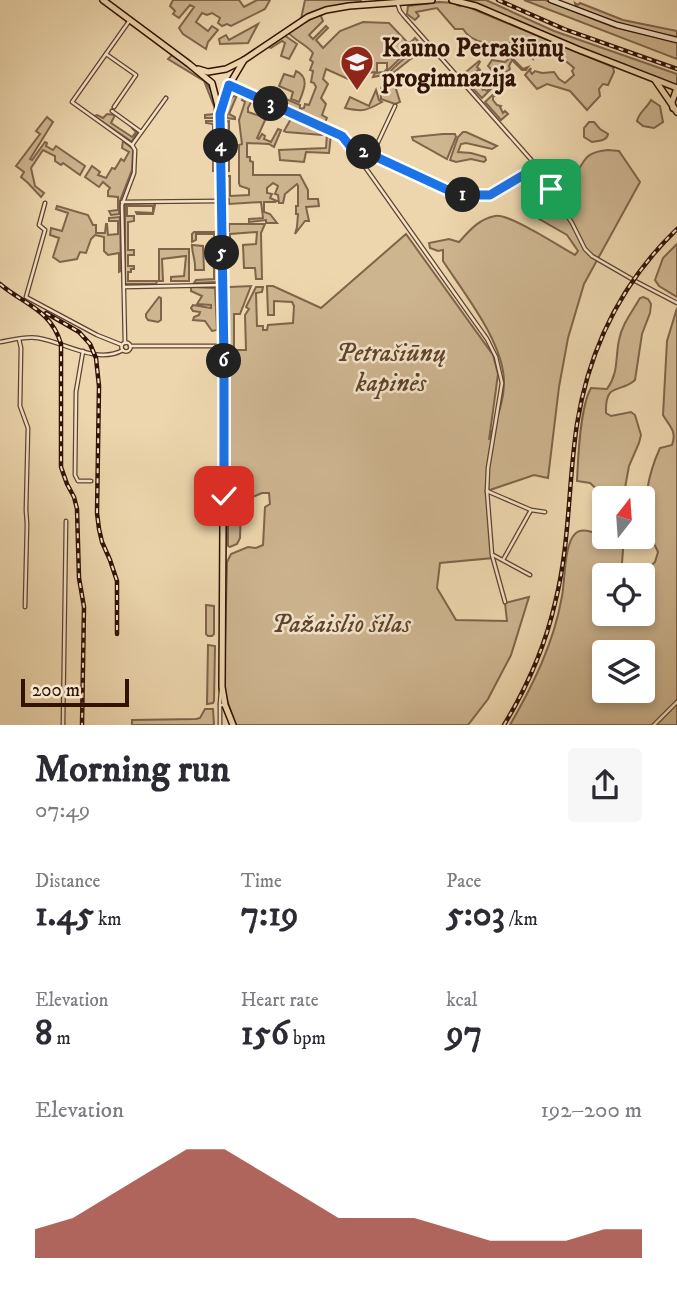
<!DOCTYPE html>
<html lang="en">
<head>
<meta charset="utf-8">
<style>
	:root { --surface:#fff; --page:#f7f7f7; --text:#2b2b33; --muted:#7c7c81; --accent:#8f2418 }
	body { margin:0; font-family:"IM FELL DW Pica",serif; background:var(--page); color:var(--text); height:100vh; display:flex; flex-direction:column; font-size:26px; white-space:nowrap }
	* { box-sizing:border-box; margin:0 }
	p { font-size:23px; color:var(--muted) }
	.icon { flex:none; width:38px; height:38px; fill:none; stroke:currentColor; stroke-width:2; stroke-linecap:round; stroke-linejoin:round }
	.map { position:relative; height:725px; overflow:hidden }
	.panel { display:flex; flex-direction:column; background:var(--surface); flex:1 }
	.panel>* { flex:none }
	.needle { width:46px; rotate:17deg }
	.controls { position:absolute; left:592px; top:486px; display:grid; gap:14px }
	.controls a { display:grid; place-items:center; width:63px; height:63px; border-radius:7px; background:var(--surface); box-shadow:0 4px 10px #0003; font-size:35px }
	.scale { position:absolute; left:21px; bottom:18px; width:108px; box-sizing:border-box; padding-left:7px; border:4px solid #311203; border-top:0; font-size:19px; line-height:24px; white-space:nowrap; color:#311203; -webkit-text-stroke:5px #f3e4ca; paint-order:stroke }
	.pin { position:absolute; display:grid; place-items:center; width:60px; height:60px; color:#fff; margin:-30px; border-radius:14px; box-shadow:0 4px 10px #0006 }
	.km { position:absolute; width:35px; height:35px; margin:-18px; border-radius:50%; background:#222; color:#fff; font-size:19px; line-height:35px; text-align:center }
	.round { display:grid; place-items:center; flex:none; width:74px; height:74px; border-radius:7px; background:var(--page) }
	.head { display:flex; align-items:center; justify-content:space-between; height:119px; padding:0 35px }
	h1 { font-size:38px; font-weight:800; line-height:52px }
	.stats { display:grid; grid-template-columns:repeat(3,1fr); gap:10px; height:119px; padding:7px 35px }
	.stats div { display:grid; align-content:center }
	.stats b { font-size:35px; font-weight:800 }
	.stats small { font-size:19px; font-weight:400 }
	.stats p { font-size:19px }
	.chart { height:196px; padding:14px 35px }
	.chart p { display:flex; justify-content:space-between }
	.chart svg { width:100%; height:126px; margin-top:7px; fill:var(--accent); opacity:.7 }
	.map>svg:first-child { display:block }
</style>
</head>
<body>
<div class="map">
<svg width="677" height="725" viewBox="0 0 677 725">
	<rect width="100%" height="100%" fill="#edd6ad"/>
	<filter id="stains"><feTurbulence type="fractalNoise" baseFrequency=".00286" numOctaves="4"/><feColorMatrix values="0 0 0 0 .2 0 0 0 0 .09 0 0 0 0 .02 0 0 0 .5 -.17"/></filter>
	<radialGradient id="worn" r=".72"><stop offset=".6" stop-color="#630" stop-opacity="0"/><stop offset="1" stop-color="#630" stop-opacity=".3"/></radialGradient>
	<g fill="#cdb590" stroke="#7f644a" stroke-width="2" fill-rule="evenodd">
		<path d="M173 0H239L244 7 257 0H270L265 9 231 26 227 24 222 26 218 23 220 18 212 13 207 15 202 13 196 22 208 31 212 26 218 30 208 42 206 49 183 34 179 28 194 7 190 5 179 18 173 14 175 11 170 6Z"/>
		<path d="M305 0H361V2C335 5 324 7 301 19Z"/>
		<path d="M466 0H486L554 31 677 74V85L578 47 481 5Z"/>
		<path d="M524 0H545L614 27 677 42V59Z"/>
		<path d="M439 2 456 3 457 5 460 6 461 4 613 67 614 72 608 85 603 84 599 89 600 96 587 110 570 91 547 84 537 89 525 75 531 68 530 71 532 74 535 71 542 73 554 72 559 79 565 83 574 75 572 71 574 68C559 54 554 56 534 55L533 59 521 47 510 46 509 43C492 44 473 45 463 29H455L437 8 416 12 419 16 415 20 407 14 408 6Z"/>
		<path d="M575 3 578 5 580 3 623 20 677 31V37L625 26 576 7Z"/>
		<path d="M320 14 323 21 309 35 313 39 326 26 328 28 316 40 323 48 340 31 363 22 389 23 407 42 410 43 415 38 418 41 383 75 373 77 375 73 384 72 387 69V63H377V72L362 73 360 77 351 73 348 79 326 69 323 79 328 84 321 98 326 104 322 115 327 118 323 126 291 111 292 108 282 103 284 98 300 105V109L304 108 305 104 309 105 316 87 314 83 311 82 313 71 310 70 313 62 310 60 313 53C306 44 295 41 288 32Z"/>
		<path d="M258 24 248 43 220 44 219 39 226 35 229 40Z"/>
		<path d="M284 35 297 44 289 59 281 56 285 43 282 41 271 48 268 47Z"/>
		<path d="M422 42 427 46 393 73 392 76 400 102 395 104 381 99C377 71 409 59 422 42Z"/>
		<path d="M172 55C199 75 214 80 218 118H205V115L215 114 214 106 204 81 168 59Z"/>
		<path d="M511 57 523 69 528 67 526 70H522L512 60 509 66 510 69 499 78 488 66 492 60 505 62Z"/>
		<path d="M479 61 480 62 477 67 480 70H478L473 75V78L480 83 479 84 483 90 484 89 487 91 490 88 489 84 491 82 494 86 482 98 461 76Z"/>
		<path d="M296 71C310 77 304 90 299 102L291 99 293 92 279 86 284 74 294 77Z"/>
		<path d="M500 88 501 92 493 97V100L497 105 501 106 500 107 503 113 505 111 508 114 501 120 485 102Z"/>
		<path d="M376 90 379 100 382 102C366 111 363 112 345 108L350 97 369 106Z"/>
		<path d="M237 91 252 100 248 108V112L266 118 257 138 259 139 262 134 265 136 264 139 271 142 278 129 281 130 274 147 269 144 247 143V157H250V161L253 162V175H300L308 190V199H318L319 206 306 207 309 221H305L295 234 297 227 298 214H296V206H298V186L297 184 285 194 283 203H279L278 195 275 194 278 186 273 183 267 188V193L272 194 270 198 277 201 275 202H264V212L270 214 277 223H266V220L249 222V219L263 218 261 202 229 204V199L225 198 224 176H230V196L249 195V189L240 186 239 183V145L242 144 239 120 245 102 242 100 243 97 237 95 229 114 235 117V119L227 118 226 111 232 97 235 96Z"/>
		<path d="M651 100 660 106 663 122 654 128 643 126 637 121C639 112 647 108 651 100Z"/>
		<path d="M107 114 115 115 111 123 132 137 136 132 132 128 133 127 138 132 132 141H131L94 116 97 115 103 118Z"/>
		<path d="M47 117 53 122 30 159 32 160 45 142 47 143 46 146 53 150 56 146 85 166 80 175 63 163 61 165 55 161V156L43 150 31 168 35 186 44 193 41 197 28 183 21 177 24 172 16 166 40 134 36 131Z"/>
		<path d="M292 117 324 131 322 135 286 132 284 131Z"/>
		<path d="M206 121H218V170L213 171V150H206V144H213V124L206 123Z"/>
		<path d="M229 121V171H224V122Z"/>
		<path d="M589 122H594L600 129 608 134C607 141 598 141 592 142L584 137V128Z"/>
		<path d="M463 132H466L497 146 492 149 466 143 461 144 458 152 471 153 485 157 486 160 484 162 471 159 456 162 450 160 458 137Z"/>
		<path d="M327 133 331 134 329 153 306 152 304 162 280 160 279 150 326 148Z"/>
		<path d="M443 134H455L456 137 447 159 413 140 412 137Z"/>
		<path d="M123 141 133 149 132 170 120 201 119 214 111 215 109 211 118 210V197L108 196V191L110 188 103 182 99 187 85 177 92 166 100 172 98 175 106 178 112 168 115 169 121 159 124 161 129 152 122 148Z"/>
		<path d="M608 150 619 151 640 182 584 284 568 338 559 387 548 478 534 475 487 491 493 558 440 563 437 588 456 620 507 621 505 603 529 597 511 655 488 699 468 725H236L227 700 224 688 227 562 231 554 248 547 256 548 263 545 265 507 270 504 269 493H262L245 500 233 492 230 487 228 358H230L231 350H246L245 315 249 309 246 307 256 287H263L262 292 256 293 257 326H263V330H267L268 325 293 323 294 306 292 302 274 301V315H268L267 286H273L321 308 406 234 493 355 498 374 489 440C496 421 504 402 504 382 504 343 464 293 443 261V250L438 251 430 248 429 243 449 239 459 242C470 230 479 219 495 216 509 213 560 247 575 255L578 251 567 235 534 216 527 208V200L532 196C543 191 558 187 569 179 588 165 578 153 608 150Z"/>
		<path d="M154 203 155 205 153 214H137L136 212 153 213V206H127V216H134V221L128 222V250H134V255H128V266H134V269H131V272H128V281H157L156 284H125V204Z"/>
		<path d="M57 206 88 215 93 225H96V233H105L106 224H107L108 235 118 234V221H109V218L120 217 121 271 119 272V253L108 255 104 251V237L95 235 91 239 86 253 80 252 77 259 60 262 53 257 59 238 50 235 51 228 62 231 68 213 56 209Z"/>
		<path d="M229 224H265L261 233 262 279H256L255 268H244L243 245 256 244 257 232 230 234V255H226V234L229 231Z"/>
		<path d="M194 232H219L218 282 194 283 196 280 214 279V260H208L209 254 215 253 214 234H196V240L192 242V234Z"/>
		<path d="M677 244V297L659 286 655 280 663 258Z"/>
		<path d="M192 245 203 246 204 270H195C196 261 192 254 192 245Z"/>
		<path d="M159 249H189V281H171V277L184 276 186 256 162 259 163 281H159Z"/>
		<path d="M251 286 240 314H234V348L230 349V344L227 343 226 289 230 287Z"/>
		<path d="M191 287 215 288 217 330 212 331 205 321 193 320 194 317 199 315 200 312 193 311 191 308 193 305 211 308V305L197 304 202 296 191 291Z"/>
		<path d="M159 297 161 298V320L158 322 148 320 146 317V314Z"/>
		<path d="M643 297 648 299 651 304 650 313 642 334 635 380C620 394 605 381 606 413L611 416 631 412 635 415 641 435 639 443 629 466 623 499H604V537H624L622 563 624 576H604V614H642V576H640L655 562 658 552C655 545 651 539 649 531 641 505 649 472 660 448L672 445C677 431 670 427 663 415L667 341 677 308V725H510C533 685 554 643 562 596 565 582 564 544 575 534 580 528 589 531 595 533L604 507 602 494 590 483 577 481C578 458 580 407 591 388L607 389C619 372 615 359 619 340 622 324 632 312 640 298ZM604 653H642V691H604Z"/>
		<path d="M230 499 238 504 241 508 240 538 237 544 230 547 228 546V501Z"/>
		<path d="M206 605 214 606V634L212 636H208L206 634Z"/>
		<path d="M208 645 215 646 214 701 213 703 207 704Z"/>
		<path d="M205 709H213L214 725H132V720L196 719 200 718Z"/>
	</g>
	<g fill="none" stroke-linecap="round" stroke-linejoin="round">
		<defs>
			<g id="minor">
				<path d="M397 2 400 11 404 16 534 163 572 223 585 249 592 256 637 282 677 303"/>
				<path d="M130 20 72 102 132 145"/>
				<path d="M106 54 136 75 114 107"/>
				<path d="M229 85 342 136 348 143 487 339 496 357 502 383 488 468 487 491 492 555 505 602"/>
				<path d="M112 111 141 132"/>
				<path d="M132 145 166 98"/>
				<path d="M354 151H361L452 192C490 204 507 186 537 167"/>
				<path d="M372 155 395 106"/>
				<path d="M122 202 221 201"/>
				<path d="M45 203 39 225 45 230 26 297 97 335 122 345"/>
				<path d="M124 287 222 285"/>
				<path d="M19 339 21 348 20 406 28 428 26 510 27 524 25 607"/>
				<path d="M0 342C12 340 26 336 38 338 64 342 97 365 123 350"/>
				<circle cx="126" cy="347" r="4.5"/>
				<path d="M125 343 122 205 134 173 135 150 132 145"/>
				<path d="M130 346H224"/>
				<path d="M83 351 76 392 75 475 78 481H91"/>
				<path d="M487 491 531 510 545 512"/>
				<path d="M493 555 530 575"/>
				<path d="M503 560 531 510"/>
				<path d="M220 704 221 690"/>
				<path d="M63 725 66 521"/>
				<path d="M220 725V705H225"/>
				<path d="M654 725 677 702"/>
			</g>
			<path id="secondary" d="M551 0 617 25 677 40"/>
			<g id="primary">
				<path d="M103 0 189 64 212 83 220 114 224 363 222 687 225 705 233 725"/>
				<path d="M452 0 476 6 577 49 677 88 672 102 673 108"/>
				<path d="M198 69 208 72 226 69 244 60 308 17 326 10 349 6 432 0"/>
				<path d="M655 80 677 112"/>
				<path d="M221 111 228 87 244 60"/>
			</g>
		</defs>
		<use href="#minor" stroke="#60432e" stroke-width="5"/>
		<use href="#secondary" stroke="#311203" stroke-width="7"/>
		<use href="#primary" stroke="#311203" stroke-width="8"/>
		<use href="#minor" stroke="#f3e4ca" stroke-width="2.5"/>
		<use href="#secondary" stroke="#f3e4ca" stroke-width="4.5"/>
		<use href="#primary" stroke="#edd6ad" stroke-width="5"/>
		<defs>
			<g id="rail">
				<path d="M498 0 564 29 677 69"/>
				<path d="M0 284C25 305 51 310 61 344V467L67 484 74 497 77 509 79 578 84 607 82 725"/>
				<path d="M46 313 79 332 90 344 96 358 99 386 97 513 99 529 102 542 110 560 117 581V634"/>
				<path d="M504 725C527 687 545 647 555 603 570 545 568 483 577 424 589 349 622 282 677 229"/>
			</g>
		</defs>
		<use href="#rail" stroke="#311203" stroke-width="4.5"/>
		<use href="#rail" stroke="#f3e4ca" stroke-width="2" stroke-dasharray="5" stroke-linecap="butt"/>
	</g>
	<g fill="none" stroke-linecap="round" stroke-linejoin="round">
		<defs>
			<path id="route" d="M224 496V360L220 114 229 85 342 136 354 151H361L372 155 452 192 466 195H490L537 167 551 189"/>
		</defs>
		<use href="#route" stroke="#fff" stroke-width="14"/>
		<use href="#route" stroke="#1a73e8" stroke-width="9"/>
	</g>
	<defs>
		<symbol id="school-pin" viewBox="-11 -11 22 30"><path d="M0 17L-7.5 6A9.5 9.5 0 1 1 7.5 6Z" fill="#8f2418" stroke="#f3e4ca"/><path d="M0-5L7-2L0 1L-7-2ZM-4 1L0 2.5L4 1V4Q0 6-4 4Z" fill="#fff"/></symbol>
	</defs>
	<g fill-rule="evenodd">
		<use href="#school-pin" x="338" y="43" width="38" height="52"/>
	</g>
	<g text-anchor="middle" stroke-width="5" stroke-linejoin="round" paint-order="stroke">
		<g font-size="26" font-weight="bold" fill="#311203" stroke="#f3e4ca" text-anchor="start">
			<text x="382" y="56">Kauno Petrašiūnų<tspan x="382" dy="30">progimnazija</tspan></text>
		</g>
		<g font-size="26" font-style="italic" fill="#60432d" stroke="#f3e4ca">
			<text x="391" y="361">Petrašiūnų<tspan x="391" dy="30">kapinės</tspan></text>
			<text x="341" y="632">Pažaislio šilas</text>
		</g>
	</g>
	<rect width="100%" height="100%" filter="url(#stains)"/>
	<rect width="100%" height="100%" fill="url(#worn)"/>
</svg>
<div class="controls">
<a><svg class="needle" viewBox="-14 -14 28 28"><path d="M0-13l5 13h-10z" fill="#e53935"/><path d="M0 13l5-13h-10z" fill="#7c7c81"/></svg></a>
<a><svg class="icon" aria-label="locate" viewBox="0 0 24 24"><circle cx="12" cy="12" r="6"/><path d="M12 2v4M12 18v4M2 12h4M18 12h4"/></svg></a>
<a><svg class="icon" aria-label="layers" viewBox="0 0 24 24"><path d="M12 4l9 5-9 5-9-5zM3 14l9 5 9-5"/></svg></a>
</div>
<div class="scale">200 m</div>
<div class="pin" style="left:551px;top:189px;background:#1e9e55"><svg class="icon" aria-label="arrive" viewBox="0 0 24 24"><path d="M6 21V4h12l-3 4 3 4H6"/></svg></div>
<div class="pin" style="left:224px;top:496px;background:#d93025"><svg class="icon" aria-label="check" viewBox="0 0 24 24"><path d="M5 12l5 5 9-10"/></svg></div>
<b class="km" style="left:463px;top:195px">1</b>
<b class="km" style="left:364px;top:152px">2</b>
<b class="km" style="left:271px;top:104px">3</b>
<b class="km" style="left:221px;top:146px">4</b>
<b class="km" style="left:222px;top:253px">5</b>
<b class="km" style="left:224px;top:361px">6</b>
</div>
<section class="panel">
<div class="head"><div><h1>Morning run</h1><p>07:49</p></div><a class="round"><svg class="icon" aria-label="share" viewBox="0 0 24 24"><path d="M12 15V3M7 8l5-5 5 5M5 13v7h14v-7"/></svg></a></div>
<div class="stats">
<div><p>Distance</p><b>1.45<small> km</small></b></div>
<div><p>Time</p><b>7:19</b></div>
<div><p>Pace</p><b>5:03<small> /km</small></b></div>
</div>
<div class="stats">
<div><p>Elevation</p><b>8<small> m</small></b></div>
<div><p>Heart rate</p><b>156<small> bpm</small></b></div>
<div><p>kcal</p><b>97</b></div>
</div>
<div class="chart"><p><span>Elevation</span>192–200 m</p>
<svg viewBox="0 0 160 44" preserveAspectRatio="none"><path d="M0 44V34L10 30L20 22L30 14L40 6L50 6L60 14L70 22L80 30L90 30L100 30L110 34L120 38L130 38L140 38L150 34L160 34V44z"/></svg>
</div>
</section>
</body>
</html>
